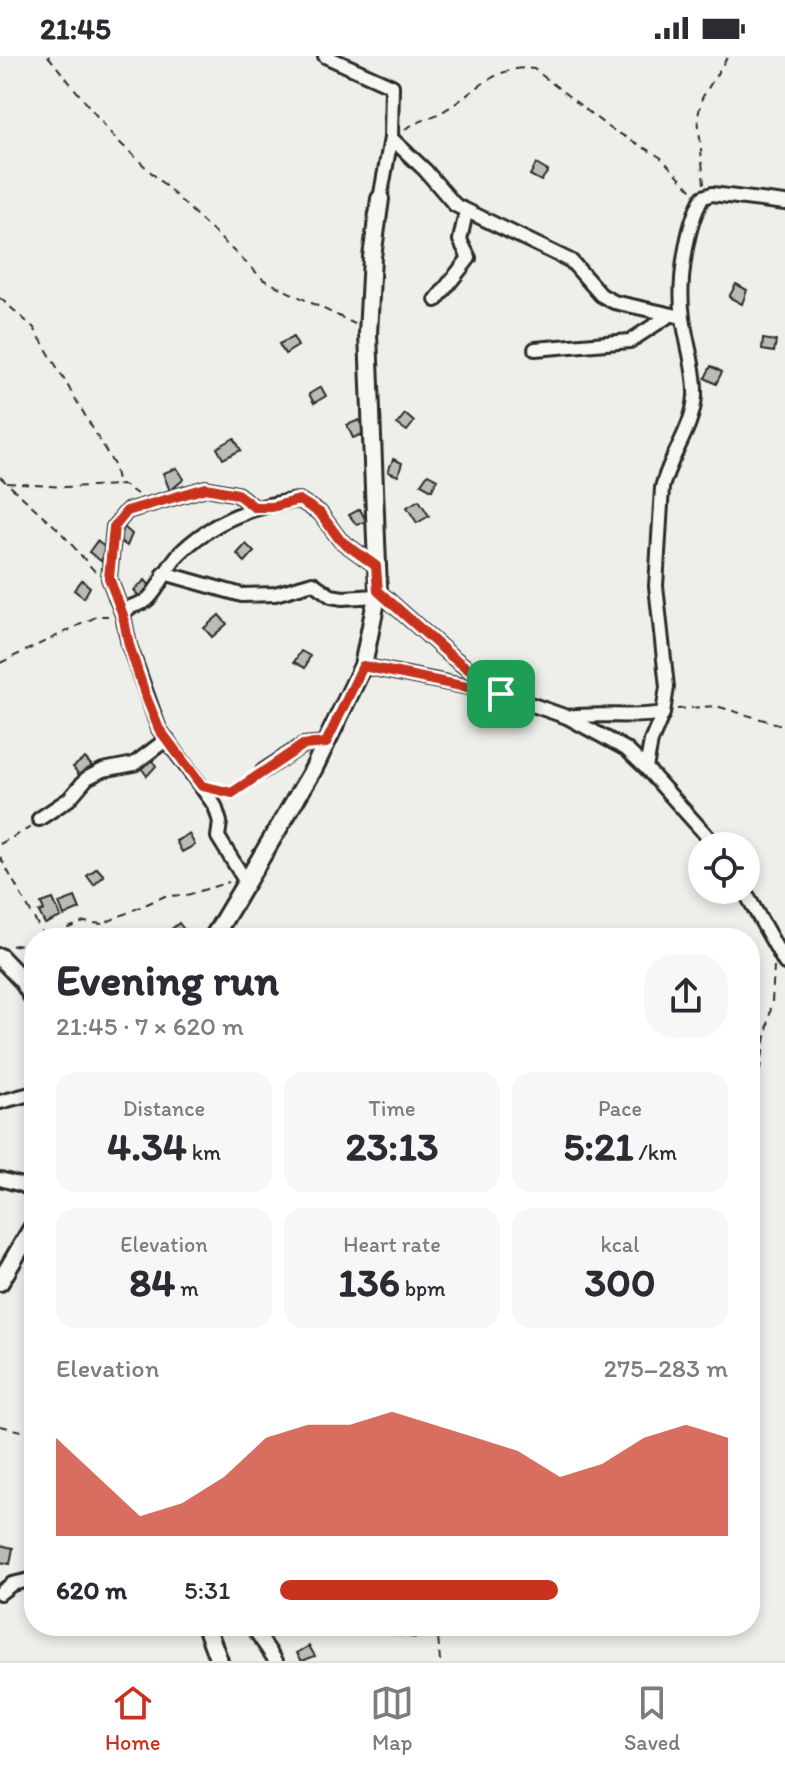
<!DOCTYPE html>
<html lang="en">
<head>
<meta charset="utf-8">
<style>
	:root { --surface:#fff; --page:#f7f7f7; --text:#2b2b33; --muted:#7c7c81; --line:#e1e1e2; --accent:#c8321e }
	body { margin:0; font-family:Itim,sans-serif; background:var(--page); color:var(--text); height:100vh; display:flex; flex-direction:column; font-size:30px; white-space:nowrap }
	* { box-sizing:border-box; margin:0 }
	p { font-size:26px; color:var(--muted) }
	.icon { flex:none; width:44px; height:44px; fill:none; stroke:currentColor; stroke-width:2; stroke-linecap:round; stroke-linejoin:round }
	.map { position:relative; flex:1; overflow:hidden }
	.drawer { position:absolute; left:24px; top:872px; width:736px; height:708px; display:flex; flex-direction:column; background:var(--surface); border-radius:32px; box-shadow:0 4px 12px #0003 }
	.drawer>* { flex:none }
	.fabs { position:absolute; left:688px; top:776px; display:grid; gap:16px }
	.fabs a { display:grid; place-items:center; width:72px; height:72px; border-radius:50%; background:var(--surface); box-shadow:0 4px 12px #0003; font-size:40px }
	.pin { position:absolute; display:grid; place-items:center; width:68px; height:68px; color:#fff; margin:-34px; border-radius:16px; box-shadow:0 4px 12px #0006 }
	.round { display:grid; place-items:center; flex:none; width:84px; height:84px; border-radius:32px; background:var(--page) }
	.overview { display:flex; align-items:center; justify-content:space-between; height:136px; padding:0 32px }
	h1 { font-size:44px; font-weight:700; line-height:60px }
	.stats { display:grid; grid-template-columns:repeat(3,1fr); gap:12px; height:136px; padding:8px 32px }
	.stats div { display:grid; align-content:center; border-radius:20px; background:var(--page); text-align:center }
	.stats b { font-size:40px; font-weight:700 }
	.stats small { font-size:22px; font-weight:400 }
	.stats p { font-size:22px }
	.chart { height:224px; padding:16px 32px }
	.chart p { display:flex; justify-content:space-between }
	.chart svg { width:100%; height:144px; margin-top:8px; fill:var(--accent); opacity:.7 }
	ul { padding:0 32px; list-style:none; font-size:26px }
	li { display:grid; grid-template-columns:128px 96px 1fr; align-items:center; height:60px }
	li i { height:20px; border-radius:10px; background:var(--accent) }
	.status { display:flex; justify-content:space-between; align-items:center; height:56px; padding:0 40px; background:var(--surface); direction:ltr }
	.status svg { height:22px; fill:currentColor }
	.dock { display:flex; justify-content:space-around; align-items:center; height:112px; border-top:2px solid var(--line); background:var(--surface); font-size:22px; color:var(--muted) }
	.dock a { display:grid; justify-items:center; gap:4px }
	.dock .current { color:var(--accent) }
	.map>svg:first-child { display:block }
</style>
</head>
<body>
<div class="status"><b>21:45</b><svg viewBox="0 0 49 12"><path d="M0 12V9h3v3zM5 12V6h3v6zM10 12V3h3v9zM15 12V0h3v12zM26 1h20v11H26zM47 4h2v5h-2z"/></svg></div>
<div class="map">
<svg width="785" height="1605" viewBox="0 0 785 1605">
	<rect width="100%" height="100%" fill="#eeeeea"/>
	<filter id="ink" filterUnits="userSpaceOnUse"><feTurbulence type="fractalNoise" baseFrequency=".0125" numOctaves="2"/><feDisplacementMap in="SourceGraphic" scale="16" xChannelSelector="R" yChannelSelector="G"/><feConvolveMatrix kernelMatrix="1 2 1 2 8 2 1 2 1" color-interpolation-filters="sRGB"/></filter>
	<g filter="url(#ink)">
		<g fill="#babab7" stroke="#2b2b2b" stroke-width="2">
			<path d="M536 108 548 115 541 125 530 119Z"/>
			<path d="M736 228 747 234 742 248 729 241Z"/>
			<path d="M293 281 298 290 285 298 279 288Z"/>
			<path d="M763 283 776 285 774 296 762 294Z"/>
			<path d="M711 310 722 316 716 328 705 322Z"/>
			<path d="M321 331 326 340 314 347 309 338Z"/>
			<path d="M405 358 414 366 407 375 397 368Z"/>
			<path d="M359 364 365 377 353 382 347 369Z"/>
			<path d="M234 382 241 394 223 403 217 392Z"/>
			<path d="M393 403 402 407 398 420 388 416Z"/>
			<path d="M177 412 184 423 170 435 163 417Z"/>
			<path d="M428 418 437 423 432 434 421 428Z"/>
			<path d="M419 444 429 460 417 467 407 451Z"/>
			<path d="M360 453 366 465 357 469 349 459Z"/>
			<path d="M124 471 132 478 127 490 116 482Z"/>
			<path d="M97 485 107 493 101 505 89 496Z"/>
			<path d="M246 488 254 496 245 506 237 498Z"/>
			<path d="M82 524 90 531 84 542 74 534Z"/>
			<path d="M145 524 152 532 141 543 134 534Z"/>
			<path d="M219 559 227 568 212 581 204 572Z"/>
			<path d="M301 595 310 600 305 612 294 606Z"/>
			<path d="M150 701 156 710 147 720 139 709Z"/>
			<path d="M85 702 92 710 80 720 73 711Z"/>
			<path d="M189 778 195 789 182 796 176 785Z"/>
			<path d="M97 812 104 820 94 829 87 820Z"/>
			<path d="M75 841 80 853 64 860 59 847Z"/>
			<path d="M53 843 61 861 45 868 39 856 44 854 41 847Z"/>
			<path d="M179 867 186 876 182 882H173L168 876Z"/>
			<path d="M0 1489 13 1492 10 1508 0 1506Z"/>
			<path d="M309 1590 315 1600 302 1605 297 1597Z"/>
		</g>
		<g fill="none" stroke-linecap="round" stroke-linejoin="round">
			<defs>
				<g id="street">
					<path d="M325 0 392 30 391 82 380 143"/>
					<path d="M391 82 425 114 455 149 571 205 601 239 614 246 682 261"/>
					<path d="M436 244 469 202 460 184 466 156"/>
					<path d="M535 293 630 285 670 259"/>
					<path d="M164 517 242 539 275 538 313 527 331 540 343 542 377 540"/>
					<path d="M378 535 451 600 501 638 567 661 626 693 646 712 716 790"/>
					<path d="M123 559 109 522 114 471 127 455 206 432 237 438 254 451"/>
					<path d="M363 610 498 637"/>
					<path d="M567 661C600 656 631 663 663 657L667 631 656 530 662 432C669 401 693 373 695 340 696 313 686 287 683 261 678 229 686 169 703 141L712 138 785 147"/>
					<path d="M646 712 651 685 663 657"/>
					<path d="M263 715 303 689 326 687"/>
					<path d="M39 763 69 743 87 722 103 714 134 708 167 683"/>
					<path d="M246 826 218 781 220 766 215 750 159 673 129 589 123 559C131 546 139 551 148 543 161 531 167 509 181 496 214 464 255 449 299 444L320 457 340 484 376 510"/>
					<path d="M744 834 785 907"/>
					<path d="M0 1046 34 1037"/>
					<path d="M0 1123 22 1129 34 1136"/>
					<path d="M0 1537 12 1528 34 1523"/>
					<path d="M252 1570 276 1605"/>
				</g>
				<g id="secondary">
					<path d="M213 882 313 714 363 610 378 535 368 278 372 201 380 143"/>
					<path d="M0 901 22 924 34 943"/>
					<path d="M0 1226 34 1169"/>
					<path d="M206 1570 219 1605"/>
				</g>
			</defs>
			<use href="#street" stroke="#2b2b2b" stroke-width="18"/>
			<use href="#secondary" stroke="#2b2b2b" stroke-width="22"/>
			<g stroke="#2b2b2b" stroke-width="2" stroke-dasharray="8 6" stroke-linecap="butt">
				<path d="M48 0 113 80 264 224 355 268"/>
				<path d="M405 73C416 66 428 63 440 57 471 41 495 7 534 13L608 71 660 101 692 134"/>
				<path d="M704 128 698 60 702 42 728 0"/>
				<path d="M0 242 34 272 114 409 118 430"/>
				<path d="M0 421 59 474 98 519"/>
				<path d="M7 427 63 431 124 429 137 438"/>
				<path d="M0 607 98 560H108"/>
				<path d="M677 653 716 650 785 670"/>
				<path d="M219 734 232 737 252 723"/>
				<path d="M0 788 31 771"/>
				<path d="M0 801 44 880"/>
				<path d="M41 882 84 866 102 868 165 840 187 839 229 826"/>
				<path d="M12 890 34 885"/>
				<path d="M750 1070 772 946 774 910"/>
				<path d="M0 1370 34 1378"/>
				<path d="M383 1570C398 1584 418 1582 438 1580L431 1570"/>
				<path d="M440 1605 438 1580 450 1570"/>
			</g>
			<use href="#street" stroke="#f6f6f2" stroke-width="12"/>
			<use href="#secondary" stroke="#f6f6f2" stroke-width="16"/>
		</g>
	</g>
	<g fill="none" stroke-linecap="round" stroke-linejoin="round" filter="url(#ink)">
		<defs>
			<path id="route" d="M206 432 237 438 254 451H272L299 444 320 457 340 484 376 510 378 535 451 600 501 638 363 610 326 687 303 689 232 737 202 730 159 673 145 638 129 589 123 559 109 522 114 471 127 455Z"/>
		</defs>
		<use href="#route" stroke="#fff" stroke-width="16"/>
		<use href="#route" stroke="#c8321e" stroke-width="10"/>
	</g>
</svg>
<div class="fabs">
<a><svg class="icon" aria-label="locate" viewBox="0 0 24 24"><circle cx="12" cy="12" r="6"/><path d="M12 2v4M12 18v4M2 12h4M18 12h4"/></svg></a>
</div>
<div class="pin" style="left:501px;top:638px;background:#1e9e55"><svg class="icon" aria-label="arrive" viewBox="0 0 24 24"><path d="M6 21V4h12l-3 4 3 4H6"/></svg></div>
<section class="drawer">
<div class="overview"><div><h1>Evening run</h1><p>21:45 · 7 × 620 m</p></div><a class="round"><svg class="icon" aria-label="share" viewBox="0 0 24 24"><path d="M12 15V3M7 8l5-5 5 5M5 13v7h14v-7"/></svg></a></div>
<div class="stats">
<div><p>Distance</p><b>4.34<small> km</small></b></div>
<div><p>Time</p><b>23:13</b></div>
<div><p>Pace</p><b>5:21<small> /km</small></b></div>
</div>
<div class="stats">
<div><p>Elevation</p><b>84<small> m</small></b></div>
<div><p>Heart rate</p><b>136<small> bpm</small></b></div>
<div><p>kcal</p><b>300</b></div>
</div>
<div class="chart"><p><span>Elevation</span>275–283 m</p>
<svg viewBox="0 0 160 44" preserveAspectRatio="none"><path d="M0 44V14L10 26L20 38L30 34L40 26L50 14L60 10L70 10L80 6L90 10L100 14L110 18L120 26L130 22L140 14L150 10L160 14V44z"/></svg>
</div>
<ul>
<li><b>620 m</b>5:31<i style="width:62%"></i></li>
</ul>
</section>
</div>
<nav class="dock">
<a class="current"><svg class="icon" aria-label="home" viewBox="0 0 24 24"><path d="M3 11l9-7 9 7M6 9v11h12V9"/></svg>Home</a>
<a><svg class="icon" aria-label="map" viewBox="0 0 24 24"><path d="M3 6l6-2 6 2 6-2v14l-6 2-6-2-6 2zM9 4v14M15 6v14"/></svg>Map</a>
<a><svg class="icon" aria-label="saved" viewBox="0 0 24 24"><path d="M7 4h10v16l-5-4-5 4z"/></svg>Saved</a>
</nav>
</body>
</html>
